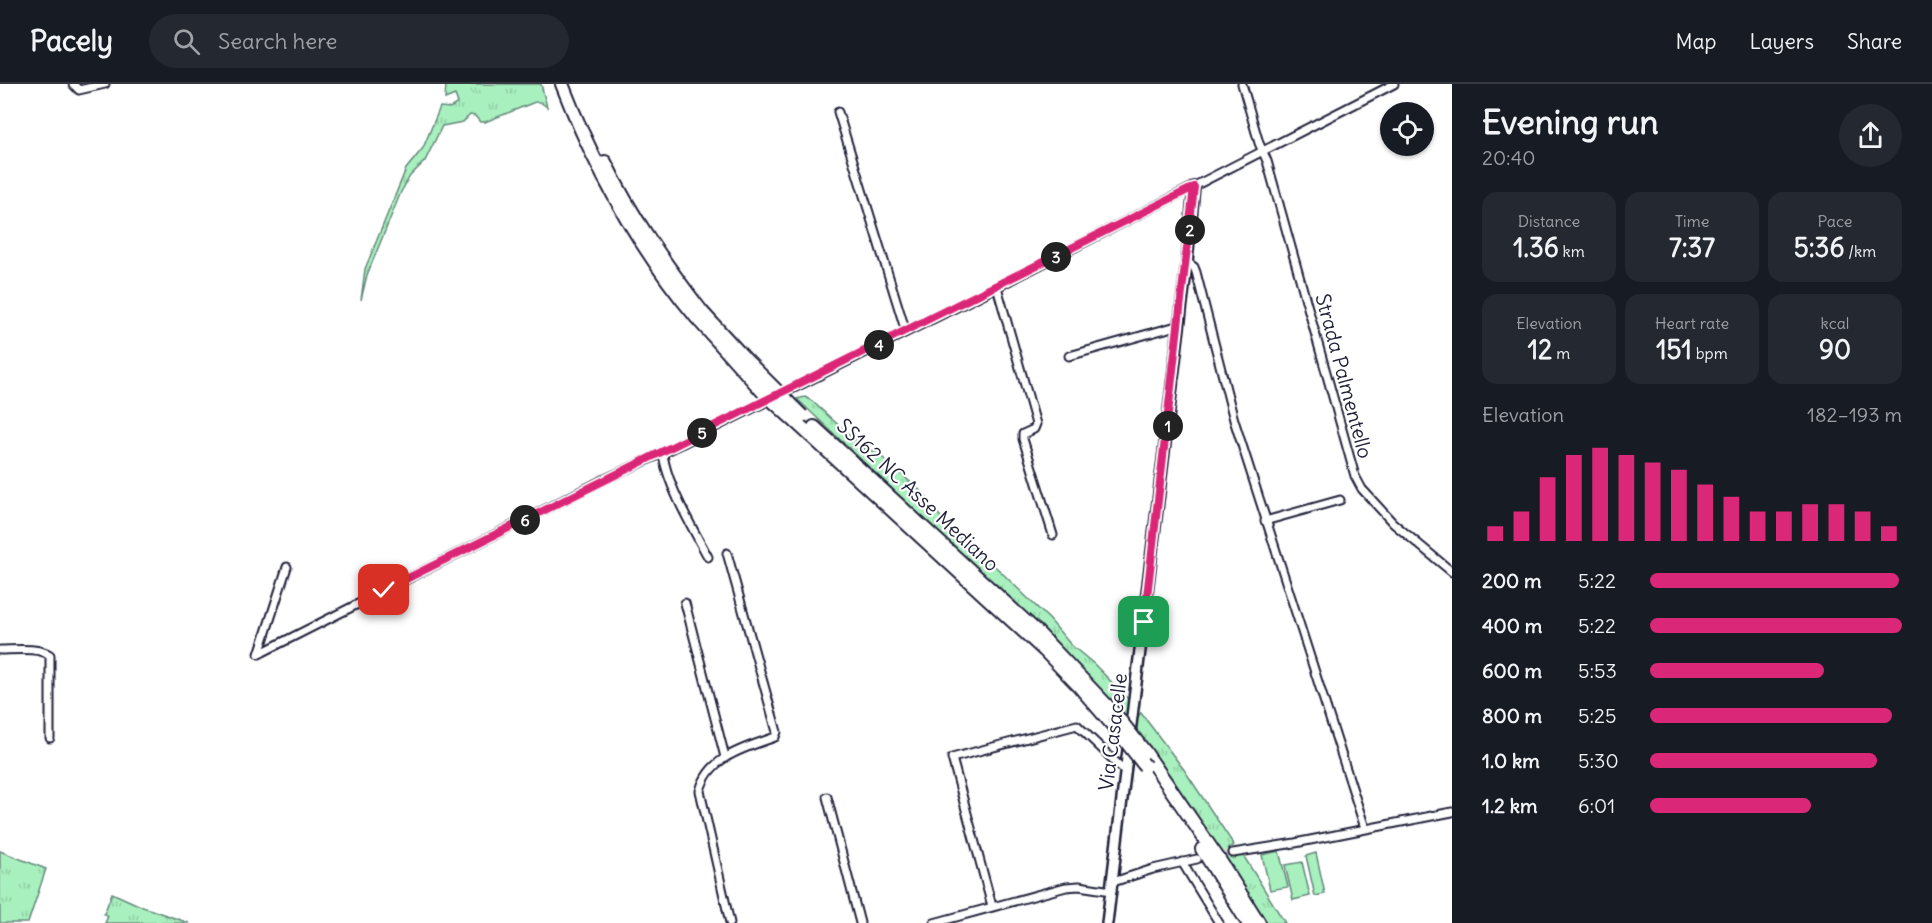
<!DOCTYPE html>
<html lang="en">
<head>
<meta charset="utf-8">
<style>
	:root { --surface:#171b24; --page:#242831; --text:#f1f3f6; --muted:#9ea1a6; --line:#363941; --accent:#db2777 }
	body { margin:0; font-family:Delius,sans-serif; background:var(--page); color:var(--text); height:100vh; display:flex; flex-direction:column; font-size:22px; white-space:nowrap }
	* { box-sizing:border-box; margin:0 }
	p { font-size:20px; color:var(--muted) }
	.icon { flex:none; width:33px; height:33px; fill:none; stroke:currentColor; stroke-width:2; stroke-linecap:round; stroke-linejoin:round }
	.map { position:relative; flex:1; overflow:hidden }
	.side { display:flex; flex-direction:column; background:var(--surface); width:480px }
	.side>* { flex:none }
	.buttons { position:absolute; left:1380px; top:18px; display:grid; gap:12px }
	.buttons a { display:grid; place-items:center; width:54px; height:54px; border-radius:50%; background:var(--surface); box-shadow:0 2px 4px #0004; font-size:30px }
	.pin { position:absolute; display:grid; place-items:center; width:51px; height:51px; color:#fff; margin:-26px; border-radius:12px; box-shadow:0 3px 9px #0006 }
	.km { position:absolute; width:30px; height:30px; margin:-15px; border-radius:50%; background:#222; color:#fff; font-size:16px; line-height:30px; text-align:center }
	.round { display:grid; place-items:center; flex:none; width:63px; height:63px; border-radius:32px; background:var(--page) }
	.summary { display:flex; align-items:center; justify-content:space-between; height:102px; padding:0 30px }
	h1 { font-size:33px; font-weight:800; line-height:45px }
	.figures { display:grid; grid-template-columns:repeat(3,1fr); gap:9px; height:102px; padding:6px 30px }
	.figures div { display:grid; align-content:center; border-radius:15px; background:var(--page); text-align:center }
	.figures b { font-size:26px; font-weight:800 }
	.figures small { font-size:16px; font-weight:400 }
	.figures p { font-size:16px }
	.chart { height:168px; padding:12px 30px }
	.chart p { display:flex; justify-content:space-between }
	.chart svg { width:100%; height:108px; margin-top:6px; stroke:var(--accent); stroke-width:6 }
	ul { padding:0 30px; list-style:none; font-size:20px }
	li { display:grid; grid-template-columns:96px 72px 1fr; align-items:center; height:45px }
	li i { height:15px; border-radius:8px; background:var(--accent) }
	header { display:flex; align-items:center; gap:36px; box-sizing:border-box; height:84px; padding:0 30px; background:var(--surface); border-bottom:2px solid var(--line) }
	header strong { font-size:28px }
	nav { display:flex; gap:33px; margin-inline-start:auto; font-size:21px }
	.search { width:420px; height:54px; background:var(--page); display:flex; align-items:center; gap:15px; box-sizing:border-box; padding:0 21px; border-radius:33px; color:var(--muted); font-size:22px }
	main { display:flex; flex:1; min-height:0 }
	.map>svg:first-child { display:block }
</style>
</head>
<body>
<header>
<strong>Pacely</strong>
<div class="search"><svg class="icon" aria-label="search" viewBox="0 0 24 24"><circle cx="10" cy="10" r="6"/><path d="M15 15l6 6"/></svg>Search here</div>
<nav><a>Map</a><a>Layers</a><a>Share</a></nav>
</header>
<main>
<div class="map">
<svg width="1452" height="839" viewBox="0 0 1452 839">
	<defs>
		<pattern id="grass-tufts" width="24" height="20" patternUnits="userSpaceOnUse" patternTransform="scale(1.5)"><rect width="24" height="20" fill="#a8f0be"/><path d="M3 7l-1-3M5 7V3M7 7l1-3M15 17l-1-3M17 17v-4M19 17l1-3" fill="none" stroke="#90cea4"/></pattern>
	</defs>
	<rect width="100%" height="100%" fill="#fff"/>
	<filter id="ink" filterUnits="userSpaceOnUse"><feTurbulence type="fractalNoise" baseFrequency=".0167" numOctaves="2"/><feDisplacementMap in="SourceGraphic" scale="12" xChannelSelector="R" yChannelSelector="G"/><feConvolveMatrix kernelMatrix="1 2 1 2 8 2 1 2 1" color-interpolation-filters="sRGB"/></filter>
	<g filter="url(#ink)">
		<g fill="url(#grass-tufts)" stroke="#65897c" stroke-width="1.5">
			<path d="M446 0H541L547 23 540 18H535L485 38H480L475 32 470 31 463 38 442 42 425 77 410 92 401 108 367 191 361 216 365 185 406 85 423 64 440 23 450 24 458 19 455 11 445 15Z"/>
			<path d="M805 313 812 317 865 365 875 367 925 411 932 423 953 447 998 485 1050 536 1071 561 1094 580 1131 618 1127 635 1053 557 797 315Z"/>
			<path d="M1141 629 1185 687 1234 761 1228 765 1232 772 1243 771 1285 839H1264L1135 647 1137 633Z"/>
			<path d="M0 767 46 785 28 839H0Z"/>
			<path d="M112 809 143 823 189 839H105L108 832 104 830Z"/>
		</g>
		<g fill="#a8f0be" stroke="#65897c" stroke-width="1.5">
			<path d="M1279 767 1288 803 1270 806 1262 771Z"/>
			<path d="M1316 769 1325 810 1315 812 1306 772Z"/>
			<path d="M1302 778 1310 812 1293 816 1285 781Z"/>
		</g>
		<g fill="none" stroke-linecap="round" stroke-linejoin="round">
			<path stroke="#d3d3d8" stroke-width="7" stroke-dasharray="7 3.5" stroke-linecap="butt" d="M1214 772 1233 769"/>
			<defs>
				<g id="street">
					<path d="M73 0 79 6 105 0"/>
					<path d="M1242 0 1259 59 1267 77 1355 392 1362 405 1393 439 1452 488"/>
					<path d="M838 28 906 248"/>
					<path d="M1187 178 1194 183 1196 188 1234 336 1365 744"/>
					<path d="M997 203 1036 340 1034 345 1023 350V355L1053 451"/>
					<path d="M1069 272 1180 241"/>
					<path d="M663 369C666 399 693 445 708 473"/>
					<path d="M1265 437 1340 416"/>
					<path d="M727 469 777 648 775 653C745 664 709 672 700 707L730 839"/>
					<path d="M287 483 259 570 605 395 663 369 997 203 1394 0"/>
					<path d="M685 519 725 673"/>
					<path d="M0 566C14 566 38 563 50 571V654"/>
					<path d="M827 713 860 839"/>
					<path d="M1233 769 1295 759 1452 728"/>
					<path d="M1182 778 1219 839"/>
					<path d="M1113 798 1153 785 1197 775"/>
					<path d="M992 822 952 674 1077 641 1126 688"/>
					<path d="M934 839 1066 803 1079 802 1112 807"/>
				</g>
				<path id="secondary" d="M1107 839 1187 178 1194 103"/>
				<g id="highway">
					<path d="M562 0C595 85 638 163 696 233"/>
					<path d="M605 78C631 132 666 181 702 228"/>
					<path d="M796 338 1044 566 1079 602 1117 646"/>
					<path d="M814 343 1037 548 1115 630"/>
					<path d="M1145 668 1220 777 1259 839"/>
					<path d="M1202 765 1248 839"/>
				</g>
			</defs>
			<use href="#street" stroke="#22223b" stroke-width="11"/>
			<use href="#secondary" stroke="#22223b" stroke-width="14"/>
			<use href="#highway" stroke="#22223b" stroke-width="16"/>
			<use href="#street" stroke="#fff" stroke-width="7"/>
			<use href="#secondary" stroke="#fff" stroke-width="9"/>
			<use href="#highway" stroke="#fff" stroke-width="12"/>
			<defs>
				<g id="highway-bridge">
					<path d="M702 228 746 276 802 332"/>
					<path d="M696 233 763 308 796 338"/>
					<path d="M1115 630 1145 668"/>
					<path d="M1117 646 1145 682"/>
				</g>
			</defs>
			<use href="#highway-bridge" stroke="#22223b" stroke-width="16" stroke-linecap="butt"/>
			<use href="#highway-bridge" stroke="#fff" stroke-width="12"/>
		</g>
	</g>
	<g fill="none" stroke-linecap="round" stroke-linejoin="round" filter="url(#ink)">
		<defs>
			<path id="route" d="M384 506 1194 103 1144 538"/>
		</defs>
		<use href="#route" stroke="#fff" stroke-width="12"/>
		<use href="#route" stroke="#db2777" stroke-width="8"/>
	</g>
	<g text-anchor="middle" stroke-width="4.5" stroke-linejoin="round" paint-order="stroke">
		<g font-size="20" fill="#22223b" stroke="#fff">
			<text transform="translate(1344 292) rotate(75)" y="7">Strada Palmentello</text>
			<text transform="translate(918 411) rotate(43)" y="7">SS162 NC Asse Mediano</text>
			<text transform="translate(1113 648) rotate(-83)" y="7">Via Casacelle</text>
		</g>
	</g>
</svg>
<div class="buttons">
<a><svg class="icon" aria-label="locate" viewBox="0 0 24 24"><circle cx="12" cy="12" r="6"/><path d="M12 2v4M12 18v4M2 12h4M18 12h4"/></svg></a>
</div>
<div class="pin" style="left:1144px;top:538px;background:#1e9e55"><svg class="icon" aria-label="arrive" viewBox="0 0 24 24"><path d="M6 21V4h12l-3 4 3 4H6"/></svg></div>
<div class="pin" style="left:384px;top:506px;background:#d93025"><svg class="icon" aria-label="check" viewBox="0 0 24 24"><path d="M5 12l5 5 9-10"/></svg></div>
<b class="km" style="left:1168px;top:342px">1</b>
<b class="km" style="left:1190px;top:146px">2</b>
<b class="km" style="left:1056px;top:173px">3</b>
<b class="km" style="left:879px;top:261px">4</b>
<b class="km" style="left:702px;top:349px">5</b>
<b class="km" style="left:525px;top:436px">6</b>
</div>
<section class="side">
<div class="summary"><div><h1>Evening run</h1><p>20:40</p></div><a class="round"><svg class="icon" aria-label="share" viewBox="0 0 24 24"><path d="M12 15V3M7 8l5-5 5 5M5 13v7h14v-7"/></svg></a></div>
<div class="figures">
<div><p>Distance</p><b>1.36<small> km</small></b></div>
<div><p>Time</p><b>7:37</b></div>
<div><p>Pace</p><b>5:36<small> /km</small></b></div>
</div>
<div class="figures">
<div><p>Elevation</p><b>12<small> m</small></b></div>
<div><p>Heart rate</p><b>151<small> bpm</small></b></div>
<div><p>kcal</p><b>90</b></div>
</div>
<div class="chart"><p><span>Elevation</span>182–193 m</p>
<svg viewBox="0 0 160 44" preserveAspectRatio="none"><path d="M5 44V38M15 44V32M25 44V18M35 44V9M45 44V6M55 44V9M65 44V12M75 44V15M85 44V21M95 44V26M105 44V32M115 44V32M125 44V29M135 44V29M145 44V32M155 44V38"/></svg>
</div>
<ul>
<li><b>200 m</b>5:22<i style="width:99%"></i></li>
<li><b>400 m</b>5:22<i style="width:100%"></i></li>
<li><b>600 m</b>5:53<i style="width:69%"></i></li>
<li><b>800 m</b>5:25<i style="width:96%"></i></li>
<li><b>1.0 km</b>5:30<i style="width:90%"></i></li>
<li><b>1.2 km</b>6:01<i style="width:64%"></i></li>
</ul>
</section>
</main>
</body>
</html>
